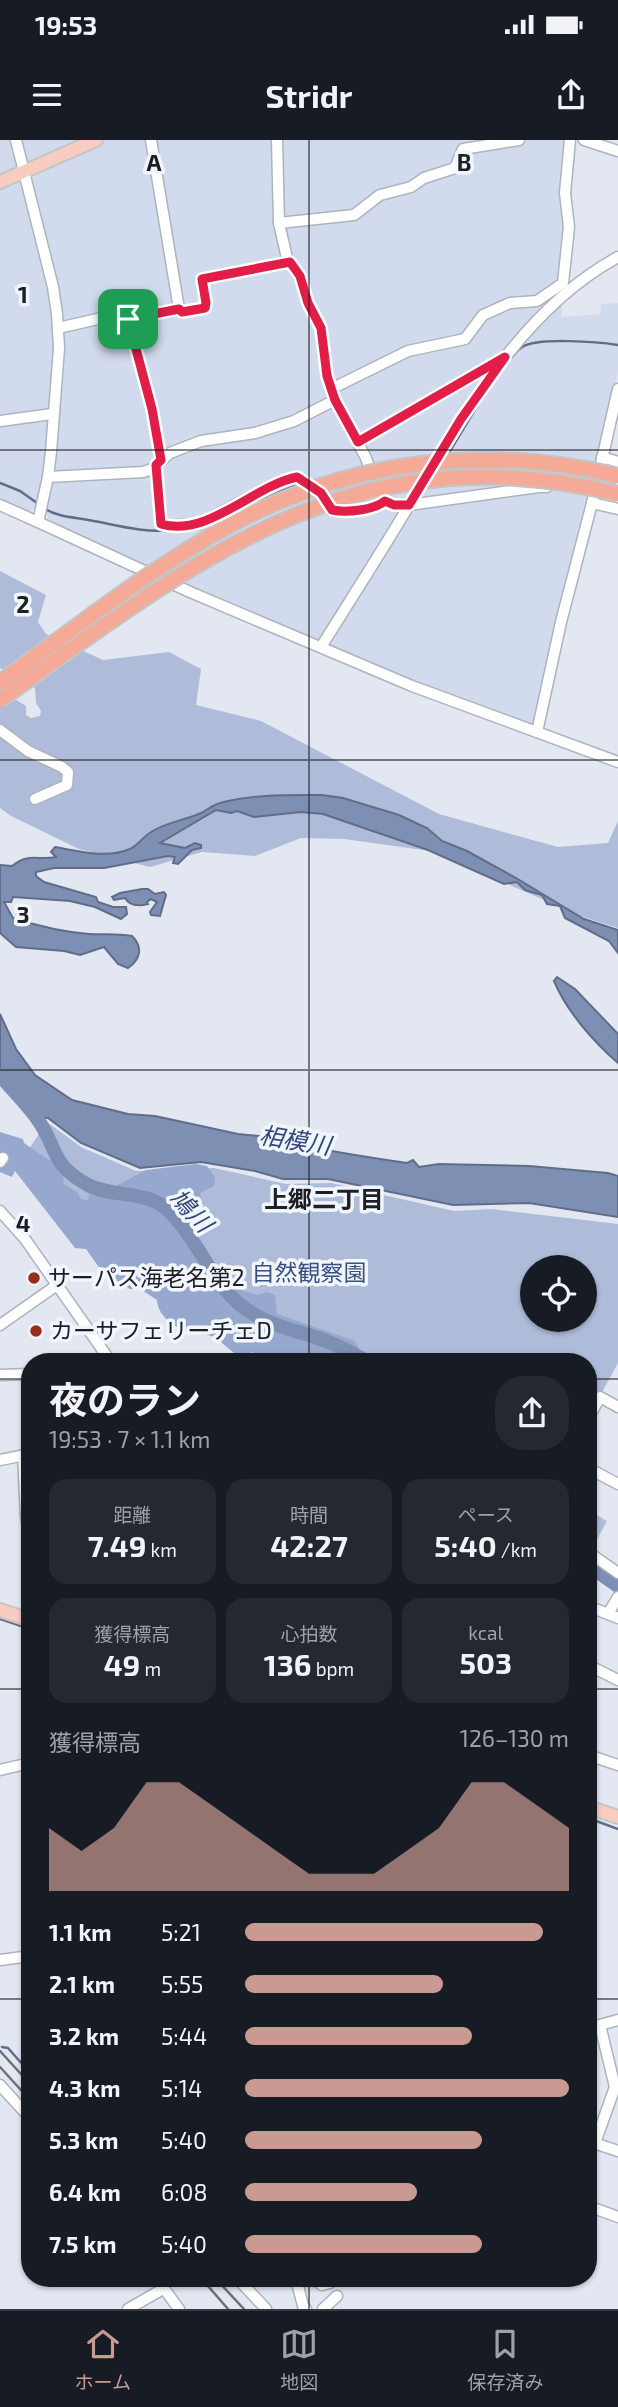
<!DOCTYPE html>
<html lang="ja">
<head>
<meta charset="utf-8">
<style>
	:root { --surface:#171b24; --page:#242831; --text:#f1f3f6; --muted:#9ea1a6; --line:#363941; --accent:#c89a92 }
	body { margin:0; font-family:"Exo 2","Noto Sans JP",sans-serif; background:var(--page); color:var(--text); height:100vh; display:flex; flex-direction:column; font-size:26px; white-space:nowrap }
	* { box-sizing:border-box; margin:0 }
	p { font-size:23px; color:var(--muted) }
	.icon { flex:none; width:38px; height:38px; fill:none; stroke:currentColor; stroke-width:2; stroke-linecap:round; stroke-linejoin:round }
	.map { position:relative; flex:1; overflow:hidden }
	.sheet { position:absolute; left:21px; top:1213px; width:576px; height:934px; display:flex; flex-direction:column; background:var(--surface); border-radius:28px; box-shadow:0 2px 5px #0004 }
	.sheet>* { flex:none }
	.fabs { position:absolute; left:520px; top:1115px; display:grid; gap:14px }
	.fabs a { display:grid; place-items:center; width:77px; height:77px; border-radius:50%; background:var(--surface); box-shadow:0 2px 5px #0004; font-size:35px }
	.pin { position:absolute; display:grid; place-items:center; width:60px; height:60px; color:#fff; margin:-30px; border-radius:14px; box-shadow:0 4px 10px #0006 }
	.round { display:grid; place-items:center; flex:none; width:74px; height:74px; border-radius:28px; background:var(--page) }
	.head { display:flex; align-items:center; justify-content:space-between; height:119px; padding:0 28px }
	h1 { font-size:38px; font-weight:700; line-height:52px }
	.metrics { display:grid; grid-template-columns:repeat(3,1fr); gap:10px; height:119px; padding:7px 28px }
	.metrics div { display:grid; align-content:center; border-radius:18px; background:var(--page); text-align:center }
	.metrics b { font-size:30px; font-weight:700 }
	.metrics small { font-size:19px; font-weight:400 }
	.metrics p { font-size:19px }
	.chart { height:196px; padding:14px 28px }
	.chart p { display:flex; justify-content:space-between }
	.chart svg { width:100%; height:126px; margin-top:7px; fill:var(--accent); opacity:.7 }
	ul { padding:0 28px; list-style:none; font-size:23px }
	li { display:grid; grid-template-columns:112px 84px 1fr; align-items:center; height:52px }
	li i { height:18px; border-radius:9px; background:var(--accent) }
	.status { display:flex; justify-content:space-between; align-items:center; height:49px; padding:0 35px; background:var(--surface); direction:ltr }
	.status svg { height:19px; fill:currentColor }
	header { display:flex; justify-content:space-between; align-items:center; height:91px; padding:0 28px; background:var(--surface); font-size:32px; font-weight:700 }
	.tab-bar { display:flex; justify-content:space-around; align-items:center; height:98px; border-top:2px solid var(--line); background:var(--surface); font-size:19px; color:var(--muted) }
	.tab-bar a { display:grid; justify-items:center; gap:4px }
	.tab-bar .selected { color:var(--accent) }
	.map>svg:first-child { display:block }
</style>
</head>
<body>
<div class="status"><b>19:53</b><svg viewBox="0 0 49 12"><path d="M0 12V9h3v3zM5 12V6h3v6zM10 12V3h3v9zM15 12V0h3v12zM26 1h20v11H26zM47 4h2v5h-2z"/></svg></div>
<header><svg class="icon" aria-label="menu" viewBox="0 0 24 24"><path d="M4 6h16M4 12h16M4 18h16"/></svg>Stridr<svg class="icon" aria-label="share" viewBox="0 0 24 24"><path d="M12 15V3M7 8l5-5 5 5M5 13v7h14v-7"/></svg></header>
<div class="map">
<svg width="618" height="2169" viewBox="0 0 618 2169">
	<rect width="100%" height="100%" fill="#e2e7f2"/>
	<path fill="#d2dbed" d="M0 0H565L567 2 566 98 561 155 562 177 600 174 601 164 618 163V232L533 582 529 587 328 506V501L317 500 147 427 51 383 46 374 37 367 27 373 0 361Z"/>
	<g fill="#aebcda" fill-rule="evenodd">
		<path d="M0 431 46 455 38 482 46 494 103 520 169 512 201 529 196 565 261 581 439 674 558 707 608 703 618 681V788L583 777 512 746 459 715 344 699 301 698 255 716 202 712 150 727 79 709 11 676 0 668V550L26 566V575L31 578 40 576 41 571 36 563 35 548 0 528Z"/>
		<path d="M47 982 81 1007 136 1031 214 1028 286 1044 331 1043 454 1071 492 1069 618 1084V1223L588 1278V1222L249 1221 253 1208 17 1027ZM532 1127H584V1180H532Z"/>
		<path d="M588 1370 607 1381 588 1416Z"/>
	</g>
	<path fill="#96a8ce" d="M0 992 23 999 24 1003 49 1020H61L68 1030 63 1036 64 1044 77 1052 81 1059 88 1060 90 1050 116 1046 146 1030 196 1024 207 1026 215 1037 214 1046 200 1053 205 1073 192 1089 217 1130 229 1138 237 1149 258 1155 267 1152 275 1155 277 1174 355 1201 361 1213 373 1221H262L258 1214 252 1212 243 1217C231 1213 227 1206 217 1199 210 1194 203 1195 196 1194 179 1190 158 1179 157 1160L140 1149H130L112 1138 98 1126 86 1109 75 1108 15 1031 12 1037 0 1032Z"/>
	<g fill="#7e8fb4" stroke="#616d88" stroke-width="2">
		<path d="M322 655 343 658 399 675 427 688 442 701 467 711 516 738 584 779 618 790V813L609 801 565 778 560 766 547 764 542 755 525 750 517 742 504 744 428 710 323 674 301 672 254 677 237 671 231 673 216 670 160 703 185 708 195 703 201 705V708L192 710 178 724 173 723 175 717 168 716 104 728H54L36 732V736L44 742 96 757 98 762 113 767H126L127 774 121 779 95 767 70 761 13 757 11 762H4L13 778C38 786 62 792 89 794 104 795 115 793 132 796 143 807 141 819 128 828L118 824 104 807 80 815 64 811 16 807 0 793V725L12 726C29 712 39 721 56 717L51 712 55 707C78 711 107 719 130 709 138 705 143 697 151 692 169 681 183 681 201 673 207 670 213 665 220 663 252 654 289 655 322 655Z"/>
		<path d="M142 749H148L155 754 164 752 166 755 160 776 151 775 150 772 157 762 151 759 147 762 148 764C140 766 130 767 125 758L114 760 112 757 120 753Z"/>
		<path d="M557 837 575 849 618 894V923C594 902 567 872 554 841Z"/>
		<path d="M0 874 16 909 35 935 72 960 128 974 155 976 238 994 293 999V1003L299 1005C335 1012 372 1018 407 1023L413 1020 419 1027 439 1024 529 1026 608 1033 618 1036V1077L529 1063 453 1065 328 1039H283L255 1031 201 1022 140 1028 81 1003 48 978 38 977 26 970 0 943Z"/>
	</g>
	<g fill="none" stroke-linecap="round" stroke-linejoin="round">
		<g stroke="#616d88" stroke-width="2.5">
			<path d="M446 317C462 293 501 221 522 207 538 197 599 202 618 205"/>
			<path d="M0 343 20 351 40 365"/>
			<path d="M45 369C60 378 77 377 94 381 120 386 145 393 172 390"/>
			<path d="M325 371 329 375H341"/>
			<path d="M203 387 295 345 302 346"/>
			<path d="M0 1479 30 1489"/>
			<path d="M588 1678 618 1689"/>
			<path d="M2 1907 8 1908 30 1933"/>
		</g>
		<g stroke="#7e8fb4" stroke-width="14">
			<path d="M0 935C12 950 27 964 38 980 59 1010 49 1023 88 1045 111 1057 145 1051 164 1067 195 1093 208 1136 238 1163 261 1183 287 1188 315 1197 334 1203 351 1212 368 1222"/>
			<path d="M588 1425 618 1446"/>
		</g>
		<defs>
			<g id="minor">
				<path d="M277 0 279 83 287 118 300 137 308 163 321 188 327 236 335 260 366 318 378 354 394 365H409L539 347H547"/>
				<path d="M584 0 618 11"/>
				<path d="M279 83 354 75 380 55 411 47 424 38 455 28 463 9 519 0"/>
				<path d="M179 169 182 172 205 168 206 163 202 139 290 122"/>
				<path d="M128 179 152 269 161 320"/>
				<path d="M58 188 120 174 128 179 179 169 151 0"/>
				<path d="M331 249 408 211 465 199 483 175 510 163 537 161 563 143 569 87 565 53 570 0"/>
				<path d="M0 281 52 274"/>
				<path d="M358 302 501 220"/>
				<path d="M602 317 618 322"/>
				<path d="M156 325 161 384 165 386 199 384 261 351 297 337 321 353 332 370C347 373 374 370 385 361"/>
				<path d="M48 337 143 332 152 329 170 313 201 301 255 293 294 281 335 260"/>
				<path d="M545 342C561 331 579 337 597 340"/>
				<path d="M592 363 618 369"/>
				<path d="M0 365 38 382 48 337 51 312 59 208 57 174 53 147 16 0"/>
				<path d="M38 382 190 452 412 546 618 622"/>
				<path d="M321 507C351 459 382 411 411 362 466 272 522 169 618 117"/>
				<path d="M0 590 28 611 62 627 68 632 67 645 35 659"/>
				<path d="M537 592 561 482 592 363 618 249"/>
				<path d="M0 1022 3 1018"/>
				<path d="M0 1071 25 1099 111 1222"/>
				<path d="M0 1185 57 1145"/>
				<path d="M0 1235 30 1234"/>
				<path d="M588 1279 600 1257 618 1267"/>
				<path d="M23 1315 26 1376 30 1401"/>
				<path d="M0 1320 30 1314"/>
				<path d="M588 1328 618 1344"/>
				<path d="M591 1414 618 1433"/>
				<path d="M588 1466 618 1478"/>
				<path d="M609 1472 618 1457"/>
				<path d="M588 1525 618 1540"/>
				<path d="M588 1615 618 1625"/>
				<path d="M0 1630 30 1623"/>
				<path d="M0 1820 30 1816"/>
				<path d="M588 1888 618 1880"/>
				<path d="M0 1945 30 1978"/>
				<path d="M588 2001 618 2011"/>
				<path d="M595 2003 615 1947 600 1885"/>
				<path d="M588 2066 618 2077"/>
				<path d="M156 2138 179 2169"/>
				<path d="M237 2138 266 2169"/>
				<path d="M296 2138 303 2166 306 2169"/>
				<path d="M312 2138 322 2145 330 2143 335 2138"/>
				<path d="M128 2169 163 2149"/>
				<path d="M323 2169 337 2156"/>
			</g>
			<g id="major">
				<path d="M0 42 96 0"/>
				<path d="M0 1470 30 1480"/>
				<path d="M588 1667 618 1677"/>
			</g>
		</defs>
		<use href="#minor" stroke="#aeb3bd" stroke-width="13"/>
		<use href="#major" stroke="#c4c5c6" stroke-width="16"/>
		<use href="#minor" stroke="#fff" stroke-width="10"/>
		<use href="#major" stroke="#f9ccc1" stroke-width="12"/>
		<g stroke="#6d7077" stroke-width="2.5">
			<path d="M0 1911 30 1944"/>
			<path d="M0 1927 30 1960"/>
			<path d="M201 2138 228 2169"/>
			<path d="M215 2138 244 2169"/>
		</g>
		<defs>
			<g id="highway-bridge">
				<path d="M0 542C76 488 150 428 232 384 350 320 488 304 618 336"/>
				<path d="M0 560C200 417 357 290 618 354"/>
			</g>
		</defs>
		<use href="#highway-bridge" stroke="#c4c5c6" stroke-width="18" stroke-linecap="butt"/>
		<use href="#highway-bridge" stroke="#f5aa98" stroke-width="14"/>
	</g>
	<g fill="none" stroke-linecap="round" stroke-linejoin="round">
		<defs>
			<path id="route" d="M290 122 300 136 308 163 321 188 327 236 335 260 358 302 505 217 461 279 409 365H394L385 361C374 370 347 373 332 370L321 353 297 337C253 346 207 398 161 384L156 325 161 320 152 269 128 179 179 169 182 172 205 168 206 163 202 139Z"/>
		</defs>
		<use href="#route" stroke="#fff" stroke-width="14"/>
		<use href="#route" stroke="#e11d48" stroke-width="9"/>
	</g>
	<path fill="none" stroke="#1d1f23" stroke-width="2" stroke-opacity="0.55" d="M309 0V1222M0 310H618M0 620H618M0 930H618M0 1239H30M588 1239H618M0 1549H30M588 1549H618M0 1859H30M588 1859H618M309 2138V2169"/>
	<g fill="#972e17" stroke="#f0f5fe" stroke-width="2.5">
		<circle cx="34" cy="1138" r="7"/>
		<circle cx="36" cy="1191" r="7"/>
	</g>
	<g text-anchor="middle" stroke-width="7" stroke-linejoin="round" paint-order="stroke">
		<g font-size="23" fill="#3a4f82" stroke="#f0f5fe">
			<text x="309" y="1141">自然観察園</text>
		</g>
		<g font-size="23" fill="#1d1f23" stroke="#f0f5fe" text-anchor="start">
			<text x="48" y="1146">サーパス海老名第2</text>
			<text x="50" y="1199">カーサフェリーチェD</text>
		</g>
		<g font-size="24" font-style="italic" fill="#32477a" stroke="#f0f5fe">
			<text transform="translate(295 1001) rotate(9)" y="8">相模川</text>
			<text transform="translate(191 1071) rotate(47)" y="8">鳩川</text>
		</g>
		<g font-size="24" font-weight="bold" fill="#1d1f23" stroke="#f0f5fe">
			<text x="324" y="1068">上郷二丁目</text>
		</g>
	</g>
	<g font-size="23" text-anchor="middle" font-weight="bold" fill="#1d1f23" stroke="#f0f5fe" stroke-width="7" stroke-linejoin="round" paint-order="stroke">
		<text x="154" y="31">A</text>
		<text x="464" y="31">B</text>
		<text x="23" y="163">1</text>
		<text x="23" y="473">2</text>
		<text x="23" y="783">3</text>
		<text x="23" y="1092">4</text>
	</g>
</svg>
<div class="fabs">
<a><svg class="icon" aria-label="locate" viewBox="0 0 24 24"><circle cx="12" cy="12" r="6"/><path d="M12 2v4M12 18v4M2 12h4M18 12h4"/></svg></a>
</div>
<div class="pin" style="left:128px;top:179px;background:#1e9e55"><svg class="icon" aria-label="arrive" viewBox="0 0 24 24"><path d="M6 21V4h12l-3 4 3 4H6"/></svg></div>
<section class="sheet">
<div class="head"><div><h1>夜のラン</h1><p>19:53 · 7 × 1.1 km</p></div><a class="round"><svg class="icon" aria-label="share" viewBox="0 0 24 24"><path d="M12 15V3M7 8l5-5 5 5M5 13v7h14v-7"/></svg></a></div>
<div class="metrics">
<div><p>距離</p><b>7.49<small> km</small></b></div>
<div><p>時間</p><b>42:27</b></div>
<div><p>ペース</p><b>5:40<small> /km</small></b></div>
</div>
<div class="metrics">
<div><p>獲得標高</p><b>49<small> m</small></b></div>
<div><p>心拍数</p><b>136<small> bpm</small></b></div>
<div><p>kcal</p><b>503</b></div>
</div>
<div class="chart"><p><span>獲得標高</span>126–130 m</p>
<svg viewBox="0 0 160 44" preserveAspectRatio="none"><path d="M0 44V22L10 30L20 22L30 6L40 6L50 14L60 22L70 30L80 38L90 38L100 38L110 30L120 22L130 6L140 6L150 14L160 22V44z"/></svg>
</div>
<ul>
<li><b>1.1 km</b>5:21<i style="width:92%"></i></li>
<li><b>2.1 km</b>5:55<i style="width:61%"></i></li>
<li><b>3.2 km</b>5:44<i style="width:70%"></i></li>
<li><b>4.3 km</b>5:14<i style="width:100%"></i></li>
<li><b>5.3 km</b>5:40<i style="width:73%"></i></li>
<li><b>6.4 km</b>6:08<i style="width:53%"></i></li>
<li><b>7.5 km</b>5:40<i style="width:73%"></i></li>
</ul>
</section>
</div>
<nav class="tab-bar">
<a class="selected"><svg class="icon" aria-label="home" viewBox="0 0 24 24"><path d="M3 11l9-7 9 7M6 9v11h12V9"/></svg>ホーム</a>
<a><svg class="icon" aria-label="map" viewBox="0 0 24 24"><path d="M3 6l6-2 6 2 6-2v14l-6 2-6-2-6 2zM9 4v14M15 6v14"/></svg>地図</a>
<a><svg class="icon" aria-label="saved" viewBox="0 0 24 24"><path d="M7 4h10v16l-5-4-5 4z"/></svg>保存済み</a>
</nav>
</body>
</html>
